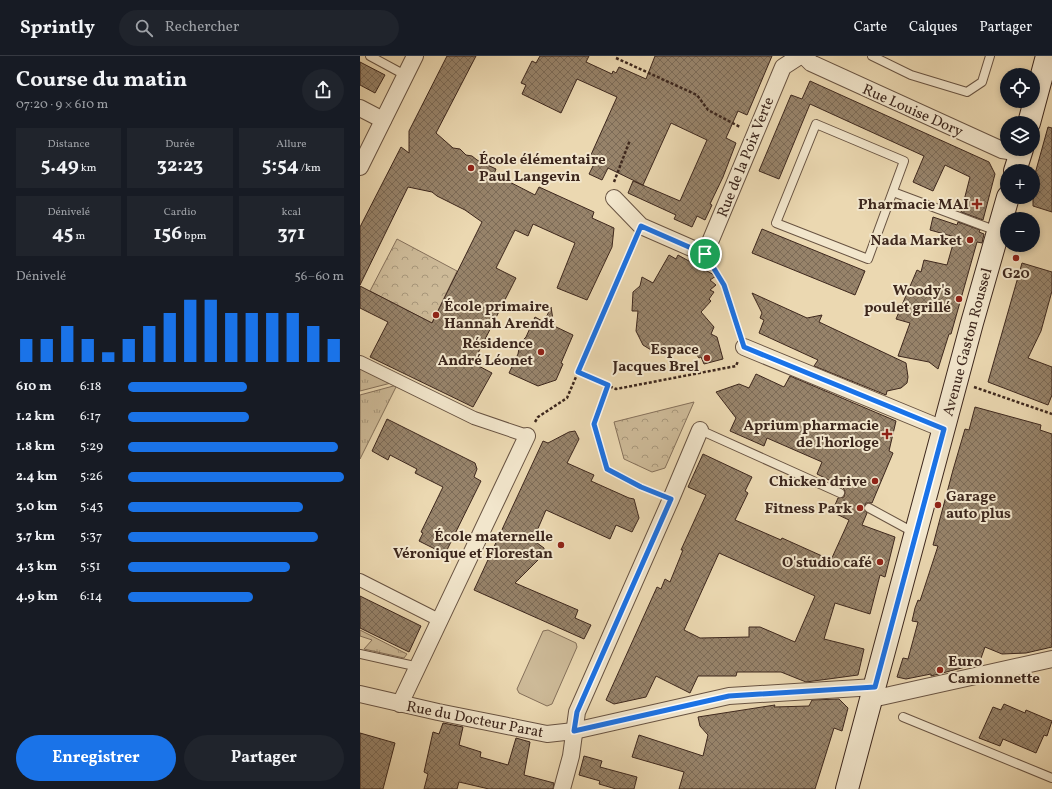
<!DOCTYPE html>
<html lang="fr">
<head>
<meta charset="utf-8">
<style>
	:root { --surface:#171b24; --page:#20242c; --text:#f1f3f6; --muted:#9ea1a6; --line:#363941; --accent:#1a73e8 }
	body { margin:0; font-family:Vollkorn,serif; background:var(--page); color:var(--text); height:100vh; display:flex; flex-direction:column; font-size:15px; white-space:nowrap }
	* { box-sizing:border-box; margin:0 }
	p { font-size:13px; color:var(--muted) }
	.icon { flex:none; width:22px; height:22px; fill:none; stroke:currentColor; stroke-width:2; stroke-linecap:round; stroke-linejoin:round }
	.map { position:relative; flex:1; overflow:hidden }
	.sheet { display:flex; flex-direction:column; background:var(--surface); width:360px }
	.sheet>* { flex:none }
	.fabs { position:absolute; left:640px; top:12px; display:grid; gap:8px }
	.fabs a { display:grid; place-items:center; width:40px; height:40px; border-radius:50%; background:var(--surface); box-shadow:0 2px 6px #0003; font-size:20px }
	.pin { position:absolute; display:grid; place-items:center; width:34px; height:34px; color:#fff; margin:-17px; border:2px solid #fff; border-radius:50%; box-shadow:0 1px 4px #0007 }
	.round { display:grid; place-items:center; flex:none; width:42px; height:42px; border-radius:21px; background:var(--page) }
	.summary { display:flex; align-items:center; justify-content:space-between; height:68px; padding:0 16px }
	h1 { font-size:22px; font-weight:700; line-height:30px }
	.metrics { display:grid; grid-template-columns:repeat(3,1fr); gap:6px; height:68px; padding:4px 16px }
	.metrics div { display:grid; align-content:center; border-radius:0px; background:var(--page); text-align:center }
	.metrics b { font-size:20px; font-weight:700 }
	.metrics small { font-size:11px; font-weight:400 }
	.metrics p { font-size:11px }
	.chart { height:112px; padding:8px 16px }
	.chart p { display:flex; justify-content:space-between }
	.chart svg { width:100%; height:72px; margin-top:4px; stroke:var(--accent); stroke-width:6 }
	.action { display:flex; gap:8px; margin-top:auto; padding:8px 16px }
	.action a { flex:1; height:46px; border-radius:24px; background:var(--accent); color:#fff; font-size:16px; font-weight:700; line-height:46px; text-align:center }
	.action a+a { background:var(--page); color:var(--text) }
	ul { padding:0 16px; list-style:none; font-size:13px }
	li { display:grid; grid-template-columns:64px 48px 1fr; align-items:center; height:30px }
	li i { height:10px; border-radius:5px; background:var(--accent) }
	header { display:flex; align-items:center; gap:24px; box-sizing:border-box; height:56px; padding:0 20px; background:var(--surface); border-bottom:1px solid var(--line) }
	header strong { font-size:19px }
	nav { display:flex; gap:22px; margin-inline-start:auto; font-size:14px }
	.search { width:280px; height:36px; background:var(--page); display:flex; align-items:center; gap:10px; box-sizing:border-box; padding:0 14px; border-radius:22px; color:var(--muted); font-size:15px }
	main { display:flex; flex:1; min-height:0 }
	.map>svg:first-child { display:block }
</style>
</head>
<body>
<header>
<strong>Sprintly</strong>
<div class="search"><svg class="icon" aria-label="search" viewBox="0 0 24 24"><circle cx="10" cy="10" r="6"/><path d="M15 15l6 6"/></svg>Rechercher</div>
<nav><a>Carte</a><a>Calques</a><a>Partager</a></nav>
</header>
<main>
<section class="sheet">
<div class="summary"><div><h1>Course du matin</h1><p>07:20 · 9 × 610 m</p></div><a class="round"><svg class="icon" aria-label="share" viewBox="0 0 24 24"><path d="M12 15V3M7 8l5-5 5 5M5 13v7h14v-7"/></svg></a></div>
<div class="metrics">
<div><p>Distance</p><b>5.49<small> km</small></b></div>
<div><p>Durée</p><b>32:23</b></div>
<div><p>Allure</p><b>5:54<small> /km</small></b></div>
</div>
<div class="metrics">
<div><p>Dénivelé</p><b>45<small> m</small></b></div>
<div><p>Cardio</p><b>156<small> bpm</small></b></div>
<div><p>kcal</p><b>371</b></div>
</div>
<div class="chart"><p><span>Dénivelé</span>56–60 m</p>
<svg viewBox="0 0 160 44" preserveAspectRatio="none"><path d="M5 44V30M15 44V30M25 44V22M35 44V30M45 44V38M55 44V30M65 44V22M75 44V14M85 44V6M95 44V6M105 44V14M115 44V14M125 44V14M135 44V14M145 44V22M155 44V30"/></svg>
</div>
<ul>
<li><b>610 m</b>6:18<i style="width:55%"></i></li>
<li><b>1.2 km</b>6:17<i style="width:56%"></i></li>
<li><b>1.8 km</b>5:29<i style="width:97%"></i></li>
<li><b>2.4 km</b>5:26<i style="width:100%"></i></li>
<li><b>3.0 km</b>5:43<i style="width:81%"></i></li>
<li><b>3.7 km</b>5:37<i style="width:88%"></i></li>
<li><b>4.3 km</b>5:51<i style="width:75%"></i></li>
<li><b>4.9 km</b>6:14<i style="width:58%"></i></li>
</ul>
<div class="action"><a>Enregistrer</a><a>Partager</a></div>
</section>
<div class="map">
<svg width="692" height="733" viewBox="0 0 692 733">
	<defs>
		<pattern id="grass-tufts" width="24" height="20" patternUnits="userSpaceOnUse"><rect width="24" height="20" fill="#cdba98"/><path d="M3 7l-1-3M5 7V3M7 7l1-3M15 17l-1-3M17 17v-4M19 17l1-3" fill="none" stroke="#a8977b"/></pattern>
		<pattern id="park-crowns" width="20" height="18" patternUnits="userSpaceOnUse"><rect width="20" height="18" fill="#cdba98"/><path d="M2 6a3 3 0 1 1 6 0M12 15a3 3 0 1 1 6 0" fill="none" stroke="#a8977b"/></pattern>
		<pattern id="building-cross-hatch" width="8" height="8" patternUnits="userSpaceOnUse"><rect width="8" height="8" fill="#97836a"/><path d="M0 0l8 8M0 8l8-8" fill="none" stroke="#7c6b57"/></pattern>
	</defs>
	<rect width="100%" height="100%" fill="#ebd8b1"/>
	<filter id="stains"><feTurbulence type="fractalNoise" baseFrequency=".005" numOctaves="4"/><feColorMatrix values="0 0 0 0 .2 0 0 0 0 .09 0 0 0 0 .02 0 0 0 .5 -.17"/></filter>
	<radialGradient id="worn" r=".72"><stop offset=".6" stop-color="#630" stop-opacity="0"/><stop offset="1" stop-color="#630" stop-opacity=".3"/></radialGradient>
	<g fill="url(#grass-tufts)" stroke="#85705a">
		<path d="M0 311 31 327 0 335Z"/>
		<path d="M37 329 0 403V339Z"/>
		<path d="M0 574 47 598 44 602 4 593 12 584 0 580Z"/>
	</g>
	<g fill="url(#park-crowns)" stroke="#85705a">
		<path d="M37 183 97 215 72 267 10 235Z"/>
		<path d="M334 346 305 412 292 416 264 403 254 366Z"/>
	</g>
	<path fill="#cdba98" stroke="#85705a" d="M188 574 216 587 217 591 192 648 187 650 159 637 157 633 183 575Z"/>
	<g fill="url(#building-cross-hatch)" stroke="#3d271d" fill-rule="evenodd">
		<path d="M87 0H116L76 77 93 92 100 93 106 99 112 100 117 104 136 113 134 118 175 139 179 131 234 156 232 162 254 172 252 191 227 244 197 232 215 187 173 168 168 180 155 174 136 212 156 222 113 307 132 317 113 351 10 301 28 266 0 252V230L72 267 122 166 105 154 77 140 72 136 48 131 0 229V171L41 91 49 97V75Z"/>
		<path d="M180 0H229L226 6 252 18 253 15 256 17 259 11 286 23 295 0H412L387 59 378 55 366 82 376 87 363 121 350 148 352 149 345 164 337 160 332 171 314 163 316 159 268 137 273 125 320 145 347 84 311 67 283 129 248 112 242 124 229 118 236 104 230 101 257 41 217 23 201 57 162 38 166 29 161 27 172 5 176 7Z"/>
		<path d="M0 6 25 19 15 37 0 29Z"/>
		<path d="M450 25 629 106 635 118 623 164 601 156 610 121 585 109 573 135 553 126 564 100 450 48 419 123 399 115 431 39 442 43Z"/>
		<path d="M688 71 692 72V156L673 150V125Z"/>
		<path d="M573 161 597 169 598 166 620 174 619 176 624 178 622 187 617 186 591 278H589L578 313 569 306 538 300 550 267 536 263 557 214 561 216 564 204 587 209 595 181 570 174Z"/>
		<path d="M402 173 505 215 495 239 392 197Z"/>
		<path d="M309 199 316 203 318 199 356 220 350 224 356 229 350 234 354 236 349 243 351 245 341 256 354 271 351 278 357 281 363 303 344 308 341 301 339 302 330 289 306 298 296 297 283 289 276 275 278 255H272L273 236 280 230 282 221 293 227Z"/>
		<path d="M662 207 692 216V235L681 275 668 302 692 311V339L688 349 628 326Z"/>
		<path d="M392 237 447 262 462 259 459 266 546 307 548 321 547 327 541 332 527 335 526 339 454 310 458 304 399 277 404 264 400 262 402 257Z"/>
		<path d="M191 251 194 270 213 279 201 307 203 308 196 324 178 330 149 317 158 298 160 287 166 281 175 261 184 266Z"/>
		<path d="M396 318 424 331 430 320 536 365 529 395 533 397 512 447H506L504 452 507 457 502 469 535 481 525 521 520 519 510 558 475 547 464 583 504 593 498 619 446 626 421 616H377L376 620H338L330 637 296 620 286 641 254 648 246 644 297 531 301 533 305 523 310 526 323 494H321L346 439 328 431 343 398 392 421 385 435 388 437 375 464 421 484 422 482 471 504 486 471 489 464 472 456 478 442 484 441 485 436 483 431 457 418 462 406 407 382 404 390 370 375 376 362 356 336 379 328 389 332ZM359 497 455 540 435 586 400 571H389V581L340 582 324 574Z"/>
		<path d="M615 351 681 369 680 374 692 378V591L666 597 642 598 625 591 620 605 609 610 571 620V618L546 623 537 621 543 602 548 603 558 566 552 565 555 552 558 544 560 545 578 490 573 489 593 414 605 373 609 374Z"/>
		<path d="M27 363 115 407 117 413 114 421 121 425 85 498 59 485 63 477 61 476 83 431 55 417 57 413 30 399 28 404 12 395Z"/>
		<path d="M215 375 219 383 207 407 234 419 231 425 269 442 274 443 279 462 272 476 256 469 250 483 186 454 173 484 184 492V498L155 527 218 554 215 562 231 569 224 583 114 534 183 385 188 387 209 376Z"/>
		<path d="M0 540 61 570 49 596 0 572Z"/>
		<path d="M479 643 488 652 482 675 474 672 455 733H319L324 716 272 701 279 679 343 700 348 679 340 670 338 661 415 649 414 651 449 650 452 644Z"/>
		<path d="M644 648 665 657 666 654 692 665 687 680 684 679 676 697 643 683 640 690 619 682 633 651 641 654Z"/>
		<path d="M83 667 103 671 99 689 121 696 120 701 148 709 156 682 170 686 164 719 194 727 193 733H129L99 726 97 733H64L68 718 64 716 73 676 79 678Z"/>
		<path d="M0 677 35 687 23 733H0Z"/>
		<path d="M224 700 242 705 240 711 277 721 274 733H256L239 728 240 725 219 719Z"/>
	</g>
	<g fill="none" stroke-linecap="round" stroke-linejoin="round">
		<defs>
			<g id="service">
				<path d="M10 0 45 19"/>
				<path d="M512 0 551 19 607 36 622 26 630 0"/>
				<path d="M456 68 544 105 508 203 416 167Z"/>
				<path d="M533 136 637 175"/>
				<path d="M340 374 480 437"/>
				<path d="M509 452 555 477"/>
				<path d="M0 598 59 611"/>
				<path d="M543 661 692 722"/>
			</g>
			<g id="pedestrian">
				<path d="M0 306 114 362 167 380"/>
				<path d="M0 524 81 565"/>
			</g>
			<g id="minor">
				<path d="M444 0 451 7 642 94 661 97"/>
				<path d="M0 52 23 64"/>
				<path d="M0 111 55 0"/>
				<path d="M254 142 281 170 345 198 423 11 440 0"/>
				<path d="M384 291 583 373"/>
				<path d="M0 638 78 656 187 678 214 675 369 640 515 631"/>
				<path d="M512 643 692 603"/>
				<path d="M40 648 167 380"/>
				<path d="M202 733 211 700 217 656 311 443 340 374"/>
			</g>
			<g id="secondary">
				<path d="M669 67 687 0"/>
				<path d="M655 115 662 93"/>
				<path d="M487 733 612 267 648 141"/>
			</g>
		</defs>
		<use href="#service" stroke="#685342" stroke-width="10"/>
		<use href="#pedestrian" stroke="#685342" stroke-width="14"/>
		<use href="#minor" stroke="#685342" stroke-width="18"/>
		<use href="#secondary" stroke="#3d271d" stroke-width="24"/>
		<g stroke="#3d271d" stroke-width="2.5" stroke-dasharray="3 2" stroke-linecap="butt">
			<path d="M256 2 337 39 348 54 380 71"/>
			<path d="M254 126 270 84"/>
			<path d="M353 211 364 229 379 276"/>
			<path d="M218 316 256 333 376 310 378 305"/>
			<path d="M248 329 234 368 247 413 296 437"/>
			<path d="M614 331 692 358"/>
			<path d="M175 366 178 361 207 342 274 185"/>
		</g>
		<use href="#service" stroke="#f2e6cc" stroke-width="8"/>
		<use href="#pedestrian" stroke="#f2e6cc" stroke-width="12"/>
		<use href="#minor" stroke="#f2e6cc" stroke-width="16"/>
		<use href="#secondary" stroke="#f2e6cc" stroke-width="22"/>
	</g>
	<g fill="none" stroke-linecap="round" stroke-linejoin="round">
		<defs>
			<path id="route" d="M281 170 345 198 364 229 384 291 584 373 515 631 369 640 214 675 217 656 311 443 281 431 247 413 234 368 248 329 218 316Z"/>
		</defs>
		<use href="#route" stroke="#fff" stroke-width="8"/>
		<use href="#route" stroke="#1a73e8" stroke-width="5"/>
	</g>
	<g fill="#8f2418" stroke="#f2e6cc" stroke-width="1.5">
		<circle cx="111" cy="112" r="4"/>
		<path d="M615 142h4v4h4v4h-4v4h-4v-4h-4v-4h4z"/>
		<circle cx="610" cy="184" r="4"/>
		<circle cx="656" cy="202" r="4"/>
		<circle cx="599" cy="243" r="4"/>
		<circle cx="76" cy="259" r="4"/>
		<circle cx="181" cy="296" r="4"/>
		<circle cx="347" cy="302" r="4"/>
		<path d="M525 372h4v4h4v4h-4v4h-4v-4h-4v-4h4z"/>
		<circle cx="515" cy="425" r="4"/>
		<circle cx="578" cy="449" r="4"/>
		<circle cx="500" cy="452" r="4"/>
		<circle cx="201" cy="489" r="4"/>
		<circle cx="520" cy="506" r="4"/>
		<circle cx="580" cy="614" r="4"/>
	</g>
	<g text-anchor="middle" stroke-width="4" stroke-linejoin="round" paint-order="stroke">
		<g font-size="15" fill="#3d271d" stroke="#f2e6cc">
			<text transform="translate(553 54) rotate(24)" y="5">Rue Louise Dory</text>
			<text transform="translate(385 101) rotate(-68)" y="5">Rue de la Poix Verte</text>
			<text transform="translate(607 286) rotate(-75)" y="5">Avenue Gaston Roussel</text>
			<text transform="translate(115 663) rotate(11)" y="5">Rue du Docteur Parat</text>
		</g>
		<g font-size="15" font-weight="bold" fill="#3d271d" stroke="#f2e6cc" text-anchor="end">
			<text x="119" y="108" text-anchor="start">École élémentaire<tspan x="119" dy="17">Paul Langevin</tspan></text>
			<text x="609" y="153">Pharmacie MAI</text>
			<text x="602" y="189">Nada Market</text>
			<text x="656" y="222" text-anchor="middle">G20</text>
			<text x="591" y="239">Woody's<tspan x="591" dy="17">poulet grillé</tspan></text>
			<text x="84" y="255" text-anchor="start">École primaire<tspan x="84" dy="17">Hannah Arendt</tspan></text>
			<text x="173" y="292">Résidence<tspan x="173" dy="17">André Léonet</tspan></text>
			<text x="339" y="298">Espace<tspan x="339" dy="17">Jacques Brel</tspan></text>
			<text x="519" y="374">Aprium pharmacie<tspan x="519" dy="17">de l'horloge</tspan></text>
			<text x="507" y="430">Chicken drive</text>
			<text x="586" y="445" text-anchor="start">Garage<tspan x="586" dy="17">auto plus</tspan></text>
			<text x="492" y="457">Fitness Park</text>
			<text x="193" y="485">École maternelle<tspan x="193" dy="17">Véronique et Florestan</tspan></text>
			<text x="512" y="511">O'studio café</text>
			<text x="588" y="610" text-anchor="start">Euro<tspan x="588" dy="17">Camionnette</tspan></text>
		</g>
	</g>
	<rect width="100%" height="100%" filter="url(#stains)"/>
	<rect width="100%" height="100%" fill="url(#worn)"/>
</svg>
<div class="fabs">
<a><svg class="icon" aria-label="locate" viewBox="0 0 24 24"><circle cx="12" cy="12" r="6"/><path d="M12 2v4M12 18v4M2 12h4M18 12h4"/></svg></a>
<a><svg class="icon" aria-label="layers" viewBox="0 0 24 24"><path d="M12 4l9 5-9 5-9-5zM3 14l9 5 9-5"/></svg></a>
<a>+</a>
<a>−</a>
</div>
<div class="pin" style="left:345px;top:198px;background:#1e9e55"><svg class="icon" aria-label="arrive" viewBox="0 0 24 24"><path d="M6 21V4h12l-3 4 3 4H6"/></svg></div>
</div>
</main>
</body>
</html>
